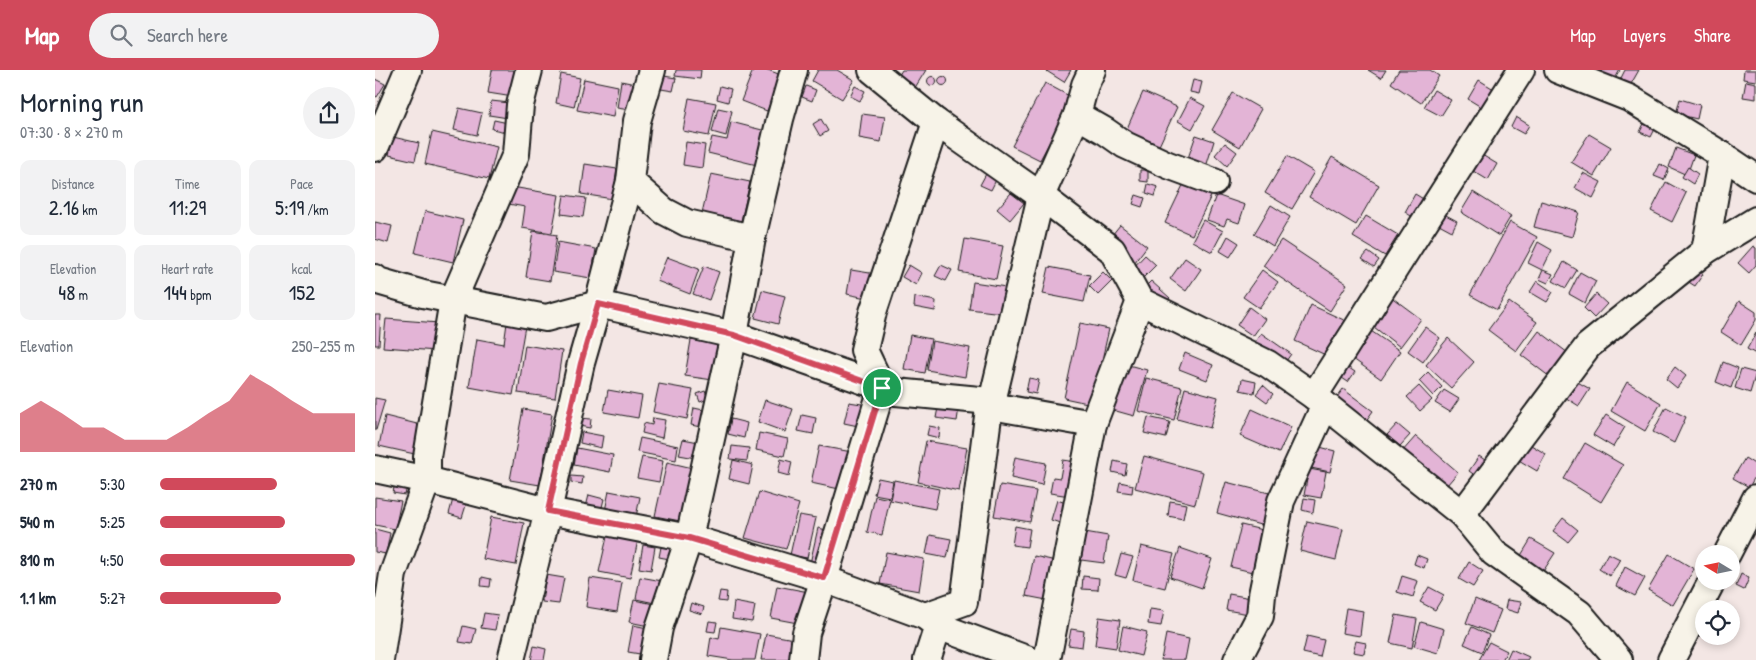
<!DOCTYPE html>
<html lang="en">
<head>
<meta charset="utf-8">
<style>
	:root { --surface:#fff; --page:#f2f2f3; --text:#1f2937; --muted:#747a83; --accent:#d1495b }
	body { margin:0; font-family:"Patrick Hand",sans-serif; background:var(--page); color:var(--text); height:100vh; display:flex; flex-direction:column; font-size:19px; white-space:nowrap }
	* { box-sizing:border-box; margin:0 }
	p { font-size:16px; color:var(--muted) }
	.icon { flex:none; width:28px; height:28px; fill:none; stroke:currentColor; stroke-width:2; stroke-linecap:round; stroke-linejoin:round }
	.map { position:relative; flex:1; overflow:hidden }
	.panel { display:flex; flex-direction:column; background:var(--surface); width:375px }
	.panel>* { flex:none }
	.needle { width:32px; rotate:280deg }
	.buttons { position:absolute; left:1320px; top:475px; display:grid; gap:10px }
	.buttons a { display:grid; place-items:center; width:45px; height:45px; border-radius:50%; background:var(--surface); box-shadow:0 2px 8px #0003; font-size:25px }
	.pin { position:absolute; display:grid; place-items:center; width:42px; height:42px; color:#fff; margin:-21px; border:2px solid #fff; border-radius:50%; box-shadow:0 1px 5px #0007 }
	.round { display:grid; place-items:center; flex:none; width:52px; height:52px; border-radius:26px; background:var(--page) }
	.overview { display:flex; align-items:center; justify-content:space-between; height:85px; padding:0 20px }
	h1 { font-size:28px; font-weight:600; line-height:38px }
	.metrics { display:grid; grid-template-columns:repeat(3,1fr); gap:8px; height:85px; padding:5px 20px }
	.metrics div { display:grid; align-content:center; border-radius:10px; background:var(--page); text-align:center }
	.metrics b { font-size:21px; font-weight:600 }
	.metrics small { font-size:14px; font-weight:400 }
	.metrics p { font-size:14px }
	.chart { height:140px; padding:10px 20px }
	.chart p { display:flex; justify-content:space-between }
	.chart svg { width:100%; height:90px; margin-top:5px; fill:var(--accent); opacity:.7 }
	ul { padding:0 20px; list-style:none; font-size:16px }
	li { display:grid; grid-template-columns:80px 60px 1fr; align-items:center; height:38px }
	li i { height:12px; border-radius:6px; background:var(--accent) }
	header { display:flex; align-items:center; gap:30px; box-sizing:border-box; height:70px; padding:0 25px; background:var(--accent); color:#fff }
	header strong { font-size:24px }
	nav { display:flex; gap:28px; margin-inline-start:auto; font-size:18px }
	.search { width:350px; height:45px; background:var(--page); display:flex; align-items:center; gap:12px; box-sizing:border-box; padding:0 18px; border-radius:28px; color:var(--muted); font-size:19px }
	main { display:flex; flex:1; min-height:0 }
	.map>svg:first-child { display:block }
</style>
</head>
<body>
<header>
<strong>Map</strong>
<div class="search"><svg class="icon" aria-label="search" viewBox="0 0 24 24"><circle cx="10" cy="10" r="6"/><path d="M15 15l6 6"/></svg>Search here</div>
<nav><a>Map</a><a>Layers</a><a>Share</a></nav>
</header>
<main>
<section class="panel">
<div class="overview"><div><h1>Morning run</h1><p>07:30 · 8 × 270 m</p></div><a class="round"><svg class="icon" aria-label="share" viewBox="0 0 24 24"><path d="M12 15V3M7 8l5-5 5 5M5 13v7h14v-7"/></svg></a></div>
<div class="metrics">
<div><p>Distance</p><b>2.16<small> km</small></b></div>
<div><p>Time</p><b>11:29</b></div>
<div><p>Pace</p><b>5:19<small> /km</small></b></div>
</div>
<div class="metrics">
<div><p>Elevation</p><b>48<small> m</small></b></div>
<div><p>Heart rate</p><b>144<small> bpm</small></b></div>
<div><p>kcal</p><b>152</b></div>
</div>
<div class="chart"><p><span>Elevation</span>250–255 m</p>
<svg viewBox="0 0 160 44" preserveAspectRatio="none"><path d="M0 44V25L10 19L20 25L30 32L40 32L50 38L60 38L70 38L80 32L90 25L100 19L110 6L120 12L130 19L140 25L150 25L160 25V44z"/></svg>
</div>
<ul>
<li><b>270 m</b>5:30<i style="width:60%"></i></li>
<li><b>540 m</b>5:25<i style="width:64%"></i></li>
<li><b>810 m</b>4:50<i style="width:100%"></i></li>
<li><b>1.1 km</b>5:27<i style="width:62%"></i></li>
</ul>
</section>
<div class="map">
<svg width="1381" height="590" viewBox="0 0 1381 590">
	<rect width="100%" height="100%" fill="#f3e6e4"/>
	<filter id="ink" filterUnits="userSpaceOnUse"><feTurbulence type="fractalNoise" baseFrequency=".02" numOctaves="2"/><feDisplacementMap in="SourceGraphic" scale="10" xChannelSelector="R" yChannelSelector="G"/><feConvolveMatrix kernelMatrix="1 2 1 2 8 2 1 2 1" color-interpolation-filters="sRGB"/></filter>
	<g filter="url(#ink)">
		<g fill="#e3b4d6" stroke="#1c1c1c">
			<path d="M117 0H143L138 27 113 23Z"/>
			<path d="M301 0H326L325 9 300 6Z"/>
			<path d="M378 0H393L406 5 392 41 366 31Z"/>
			<path d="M443 0H462L479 10 467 29 437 11Z"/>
			<path d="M527 0H551L536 24 519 13Z"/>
			<path d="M670 0H696L689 12Z"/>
			<path d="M993 0H1011L1006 8Z"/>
			<path d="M1024 0H1055L1064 6 1046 33 1016 13Z"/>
			<path d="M1221 0H1245L1237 14 1218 5Z"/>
			<path d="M1250 0H1264L1252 21 1242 16Z"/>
			<path d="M1369 0H1381V11L1368 9Z"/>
			<path d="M186 4 205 8 199 37 181 33Z"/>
			<path d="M289 6 301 8 298 21 286 19Z"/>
			<circle cx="557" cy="11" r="4.5"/>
			<circle cx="568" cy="11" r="4.5"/>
			<path d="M0 9 10 14 2 27 0 26Z"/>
			<path d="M209 9 243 16 238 47 202 40Z"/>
			<path d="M818 10 827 12 824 24 815 22Z"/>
			<path d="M1104 10 1122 21 1111 40 1093 29Z"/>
			<path d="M246 11 265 15 261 41 242 38Z"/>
			<path d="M1371 11 1381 13V29L1368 27Z"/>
			<path d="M670 13 698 28 665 90 637 76Z"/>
			<path d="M345 16 356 19 353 32 342 29Z"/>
			<path d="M431 16 441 20 437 31 427 27Z"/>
			<path d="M480 16 490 21 485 31 475 26Z"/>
			<path d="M1059 20 1076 30 1066 46 1049 37Z"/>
			<path d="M768 22 802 37 783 78 750 63Z"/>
			<path d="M858 23 886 39 865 77 837 60Z"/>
			<path d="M314 28 341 33 334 66 308 61Z"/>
			<path d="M815 28 830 36 817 59 803 51Z"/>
			<path d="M1305 29 1325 35 1322 49 1301 44Z"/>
			<path d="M116 31 135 33 133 48 114 45Z"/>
			<path d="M84 38 107 43 102 65 79 60Z"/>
			<path d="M343 38 357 41 351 66 337 62Z"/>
			<path d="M487 44 510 47 506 72 484 68Z"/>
			<path d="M1141 47 1154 55 1149 64 1136 57Z"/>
			<path d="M1272 47 1283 53 1276 67 1265 62Z"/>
			<path d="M446 49 453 61 445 66 438 54Z"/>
			<path d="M119 50 133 53 131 62 117 59Z"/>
			<path d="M356 52 391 61 382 95 333 83 337 67 352 70Z"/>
			<path d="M57 62 122 77 114 109 50 94Z"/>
			<path d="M1214 64 1236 77 1219 106 1196 92Z"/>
			<path d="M821 65 839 71 831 97 812 91Z"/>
			<path d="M18 67 44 73 40 91 14 85Z"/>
			<path d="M311 72 330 75 327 98 308 95Z"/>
			<path d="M850 73 862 82 852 96 840 85Z"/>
			<path d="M1301 78 1319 85 1312 105 1294 97Z"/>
			<path d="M1107 85 1122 94 1113 110 1098 101Z"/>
			<path d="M912 86 939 102 917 139 890 123Z"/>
			<path d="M957 87 1004 115 981 155 934 127Z"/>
			<path d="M210 94 242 99 238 129 206 124Z"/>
			<path d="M1285 94 1294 99 1289 110 1279 106Z"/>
			<path d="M1313 97 1323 104 1318 114 1307 107Z"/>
			<path d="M765 100H773V112L765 111Z"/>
			<path d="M612 102 622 108 616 120 605 115Z"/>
			<path d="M1208 103 1226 112 1218 128 1200 118Z"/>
			<path d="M336 104 375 112 366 151 327 143Z"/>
			<path d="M810 111 837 124 817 165 790 153Z"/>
			<path d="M1291 112 1311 123 1297 152 1276 141Z"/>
			<path d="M773 114 783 117 780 126 771 123Z"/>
			<path d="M131 116 184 125 177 163 147 158 150 137 128 133Z"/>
			<path d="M1098 122 1136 146 1124 166 1086 142Z"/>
			<path d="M636 123 649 133 635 150 622 139Z"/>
			<path d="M1040 124 1050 130 1039 148 1030 142Z"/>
			<path d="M189 125 211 128 208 147 186 144Z"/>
			<path d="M761 125 770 128 767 137 758 134Z"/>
			<path d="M841 125 870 135 864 153 852 149 849 156 832 150Z"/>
			<path d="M1166 131 1204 142 1197 167 1159 157Z"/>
			<path d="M896 135 915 147 898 176 879 164Z"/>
			<path d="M50 141 88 150 78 192 40 183Z"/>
			<path d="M1069 144 1082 151 1077 161 1064 154Z"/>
			<path d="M991 146 1023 165 1010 186 978 167Z"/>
			<path d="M828 150 848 161 837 182 817 171Z"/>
			<path d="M0 152 17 156 13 173 0 169Z"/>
			<path d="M1135 152 1162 167 1122 240 1095 225Z"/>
			<path d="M745 155 772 176 753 201 725 180Z"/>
			<path d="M158 161 182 165 175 211 151 207Z"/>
			<path d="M853 166 864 173 855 187 845 181Z"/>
			<path d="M590 169 628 176 621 209 584 202Z"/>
			<path d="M906 170 972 214 955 241 888 196Z"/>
			<path d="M183 172 221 179 216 208 178 202Z"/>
			<path d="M1163 172 1177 180 1167 200 1153 193Z"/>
			<path d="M1378 176 1381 178V195L1374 203 1363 193Z"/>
			<path d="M993 182 1004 190 999 197 987 189Z"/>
			<path d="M770 185 781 195 764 212 754 202Z"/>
			<path d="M292 187 324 199 315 224 282 211Z"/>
			<path d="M810 188 826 199 811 221 795 209Z"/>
			<path d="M1189 192 1202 200 1191 218 1178 211Z"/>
			<path d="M534 195 547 203 541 215 527 207Z"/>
			<path d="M566 195 577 200 571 211 560 206Z"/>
			<path d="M329 196 344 202 334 230 318 224Z"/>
			<path d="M674 197 715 205 709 232 668 224Z"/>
			<path d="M1320 199 1328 204 1320 216 1312 211Z"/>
			<path d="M476 200 501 204 496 229 472 224Z"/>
			<path d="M887 200 903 212 884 238 868 227Z"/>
			<path d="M1168 200 1178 204 1173 213 1164 209Z"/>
			<path d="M728 202 737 211 723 225 714 216Z"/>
			<path d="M1205 202 1221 211 1210 233 1194 224Z"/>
			<path d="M776 211 795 228 786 238 766 221Z"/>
			<path d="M1162 211 1178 222 1172 232 1155 222Z"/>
			<path d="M598 212 631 217 627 243 594 239Z"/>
			<path d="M387 220 410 226 403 254 380 248Z"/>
			<path d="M1221 224 1232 234 1219 248 1209 238Z"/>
			<path d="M1015 226 1046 249 1025 277 995 254Z"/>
			<path d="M540 227 561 231 560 241 539 237Z"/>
			<path d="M1364 231 1381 242V250L1366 275 1346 262Z"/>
			<path d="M1134 232 1162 252 1141 281 1113 260Z"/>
			<path d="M936 235 971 251 955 287 920 271Z"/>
			<path d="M874 237 890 249 878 266 862 255Z"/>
			<path d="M0 245H6L4 275H0Z"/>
			<path d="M11 249 64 253 62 281 8 277Z"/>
			<path d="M132 253 150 256 138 325 94 317 102 269 129 274Z"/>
			<path d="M705 253 734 259 717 334 689 328Z"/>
			<path d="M1050 257 1065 268 1048 292 1033 281Z"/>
			<path d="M993 259 1025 281 1006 309 974 286Z"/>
			<path d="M1164 261 1193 283 1175 307 1146 285Z"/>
			<path d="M886 263 916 284 901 305 872 284Z"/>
			<path d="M1381 263V284L1372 279Z"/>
			<path d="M535 265 556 269 550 303 529 299Z"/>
			<path d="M1073 268 1099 292 1076 318 1051 295Z"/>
			<path d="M316 270 344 275 338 310 310 306Z"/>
			<path d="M557 271 595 278 590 307 552 300Z"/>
			<path d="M150 275 187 281 180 328 143 323Z"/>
			<path d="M810 283 838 295 832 310 804 299Z"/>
			<path d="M1348 292 1363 298 1356 318 1341 312Z"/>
			<path d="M746 293 772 300 759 346 734 339Z"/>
			<path d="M968 294 980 302 973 312 961 304Z"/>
			<path d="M1300 297 1311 306 1302 318 1291 309Z"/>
			<path d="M1366 299 1381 303 1375 323 1360 318Z"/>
			<path d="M1053 302 1067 317 1058 326 1044 311Z"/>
			<path d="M654 308 664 310 661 324 651 322Z"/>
			<path d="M771 308 807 317 799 350 763 341Z"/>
			<path d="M867 309 881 312 879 323 865 320Z"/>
			<path d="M1199 310 1215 319 1204 336 1188 326Z"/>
			<path d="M1252 312 1286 333 1270 361 1236 341Z"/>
			<path d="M284 314 318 320 312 349 278 342Z"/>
			<path d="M888 315 898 324 892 332 881 324Z"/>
			<path d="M1044 316 1057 330 1045 341 1032 327Z"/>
			<path d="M810 318 843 327 835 358 802 349Z"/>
			<path d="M968 319 998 341 979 367 949 345Z"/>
			<path d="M233 320 267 326 263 348 229 342Z"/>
			<path d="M1069 320 1084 329 1075 342 1060 333Z"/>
			<path d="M330 321 333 329 325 332 322 324Z"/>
			<path d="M565 327 585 331 582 351 561 348Z"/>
			<path d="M0 328 10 330 1 360H0Z"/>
			<path d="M390 330 418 339 410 362 383 352Z"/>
			<path d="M474 332 493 335 488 357 469 353Z"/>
			<path d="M1291 337 1311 347 1299 373 1278 362Z"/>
			<path d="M319 338 333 341 330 358 316 355Z"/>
			<path d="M148 339 177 344 165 415 135 410Z"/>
			<path d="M877 339 916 357 904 383 865 366Z"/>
			<path d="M427 345 441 348 438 364 423 361Z"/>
			<path d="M1231 345 1250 357 1238 377 1218 365Z"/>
			<path d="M10 346 50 356 44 385 4 376Z"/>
			<path d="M773 347 795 352 791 368 769 363Z"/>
			<path d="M205 348 216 349 215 358 204 356Z"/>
			<path d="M278 348 290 350 287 368 267 363 269 353 277 355Z"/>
			<path d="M356 349 372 353 369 368 353 364Z"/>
			<path d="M1022 354 1035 365 1025 376 1012 365Z"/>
			<path d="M554 356 565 358 564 368 552 365Z"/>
			<path d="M207 362 228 366 226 378 205 373Z"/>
			<path d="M384 363 413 369 409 386 381 380Z"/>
			<path d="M1041 366 1083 402 1061 428 1019 391Z"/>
			<path d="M265 368 303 376 301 390 262 382Z"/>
			<path d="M308 369 329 373 326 389 304 385Z"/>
			<path d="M551 371 592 378 584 421 543 412Z"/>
			<path d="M1151 372 1171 384 1162 401 1142 389Z"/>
			<path d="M1210 373 1248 395 1226 432 1189 409Z"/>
			<path d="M357 376 374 378 372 391 355 389Z"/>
			<path d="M444 376 477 382 469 420 436 413Z"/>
			<path d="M941 376 960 381 955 402 936 398Z"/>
			<path d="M202 378 238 385 235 402 199 395Z"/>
			<path d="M769 386 828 402 820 434 760 418Z"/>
			<path d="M1104 386 1119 396 1108 411 1094 401Z"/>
			<path d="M267 387 288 391 284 412 262 408Z"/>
			<path d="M640 387 671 393 667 415 636 408Z"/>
			<path d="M1370 388 1381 395V405L1374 417 1358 408Z"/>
			<path d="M406 389 417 392 414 406 403 403Z"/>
			<path d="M358 390 378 395 374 414 354 409Z"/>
			<path d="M688 390 708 393 702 427 675 423 678 407 685 408Z"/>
			<path d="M739 391 752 394 750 405 737 402Z"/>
			<path d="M292 392 322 399 310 452 280 446Z"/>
			<path d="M934 399 951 402 946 428 929 425Z"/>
			<path d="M9 403 34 409 30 425 18 423 19 417 6 414Z"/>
			<path d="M196 406 208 407 207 414 196 412Z"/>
			<path d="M503 408 518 411 515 427 499 424Z"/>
			<path d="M519 410 564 419 560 439 515 430Z"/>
			<path d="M745 412 758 415 757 423 743 421Z"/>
			<path d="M851 412 898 424 889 456 842 443Z"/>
			<path d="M625 415 661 421 655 452 619 446Z"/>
			<path d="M234 421 265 427 261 447 230 441Z"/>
			<path d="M384 422 424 434 411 479 370 468Z"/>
			<path d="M214 425 229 429 225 445 210 441Z"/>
			<path d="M500 426 515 429 507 465 492 462Z"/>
			<path d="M0 427 26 431 20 459 0 455Z"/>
			<path d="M929 428 940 430 938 443 927 440Z"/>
			<path d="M78 429 92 432 87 448 74 444Z"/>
			<path d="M682 430 697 435 691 455 676 450Z"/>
			<path d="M795 431 811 434 808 449 793 446Z"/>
			<path d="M424 445 441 448 432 488 415 485Z"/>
			<path d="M116 447 149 453 141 495 108 489Z"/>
			<path d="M1188 448 1203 460 1193 472 1178 461Z"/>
			<path d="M932 451 968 459 961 490 925 481Z"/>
			<path d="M866 455 896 462 886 504 856 497Z"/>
			<path d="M640 456 655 459 652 477 637 475Z"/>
			<path d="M234 458 264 465 255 508 224 502Z"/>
			<path d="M443 458 456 461 448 501 434 498Z"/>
			<path d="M0 459 15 463 11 484 0 482Z"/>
			<path d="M710 462 733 466 729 493 706 490Z"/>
			<path d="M555 465 576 469 572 488 551 484Z"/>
			<path d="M1156 469 1180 483 1165 506 1142 492Z"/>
			<path d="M268 475 280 477 276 500 264 498Z"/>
			<path d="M766 476 799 484 790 518 758 510Z"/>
			<path d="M286 477 302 479 300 490 284 487Z"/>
			<path d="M805 478 837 489 827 518 795 507Z"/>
			<path d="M511 482 549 489 544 521 505 514Z"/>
			<path d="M1233 483 1245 489 1235 506 1224 499Z"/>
			<path d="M746 484 758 487 751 508 740 505Z"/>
			<path d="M1294 484 1319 499 1298 535 1273 520Z"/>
			<path d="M1042 485 1052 489 1049 498 1039 494Z"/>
			<path d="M659 486 685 492 677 531 651 526Z"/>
			<path d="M1094 492 1108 501 1098 517 1084 509Z"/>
			<path d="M1250 497 1270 508 1260 526 1241 516Z"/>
			<path d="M1366 504 1374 508 1369 520 1361 516Z"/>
			<path d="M171 505 189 508 184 534 167 532Z"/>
			<path d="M708 506 724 508 723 520 707 519Z"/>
			<path d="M1027 506 1043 511 1038 527 1022 522Z"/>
			<path d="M107 507 116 509 115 517 106 516Z"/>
			<path d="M265 507 293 512 289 535 261 529Z"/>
			<path d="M215 508 247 513 242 542 211 537Z"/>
			<path d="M402 516 434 522 428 554 396 548Z"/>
			<path d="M1054 517 1069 525 1060 540 1045 532Z"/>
			<path d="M345 521 352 522 351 532 343 531Z"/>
			<path d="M854 524 876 528 874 544 851 540Z"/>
			<path d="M1100 529 1126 540 1117 563 1091 553Z"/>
			<path d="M259 530 289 536 284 558 254 552Z"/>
			<path d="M1132 530 1146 532 1143 543 1130 539Z"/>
			<path d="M359 532 380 536 377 552 357 549Z"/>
			<path d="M316 533 329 537 327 544 314 540Z"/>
			<path d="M971 538 988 541 985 566 967 563Z"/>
			<path d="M775 539 789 541 786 556 773 554Z"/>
			<path d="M109 543 123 545 120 560 106 558Z"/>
			<path d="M1021 545 1042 549 1037 578 1015 573Z"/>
			<path d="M724 547 745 550 741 578 720 575Z"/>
			<path d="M334 551 342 552 340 562 332 561Z"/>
			<path d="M1046 552 1069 559 1063 583 1039 576Z"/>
			<path d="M258 555 282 560 277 586 253 582Z"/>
			<path d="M88 556 101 559 97 574 84 572Z"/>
			<path d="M748 556 772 562 766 586 743 580Z"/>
			<path d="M346 557 385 564 380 590H358L333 586 336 567 344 569Z"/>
			<path d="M1097 557 1114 565 1107 582 1089 574Z"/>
			<path d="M696 559 709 561 707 577 693 575Z"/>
			<path d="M391 564 419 569 415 590H386Z"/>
			<path d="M791 564 814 569 810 590H786Z"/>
			<path d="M932 566 949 570 945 587 928 583Z"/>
			<path d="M981 571 991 573 989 584 978 582Z"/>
			<path d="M1114 572 1132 581 1127 590H1104Z"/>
			<path d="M159 576 171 579 169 590H156Z"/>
			<path d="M1136 579 1154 587 1152 590H1131Z"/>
		</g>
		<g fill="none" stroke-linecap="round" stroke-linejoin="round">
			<defs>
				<g id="minor">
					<path d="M497 0 561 52 666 126 737 180 765 231 893 294 939 326 1087 444 1119 483 1204 543 1244 590"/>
					<path d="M1183 0 1254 28 1347 85 1381 108"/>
					<path d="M702 45 730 61 750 75 793 95 839 112"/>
					<path d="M0 78 33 0"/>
					<path d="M255 111 289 141 312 153 377 168"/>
					<path d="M1330 181 1347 85"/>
					<path d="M0 208 3 211 48 224 171 248 223 234 359 265 521 322 615 331"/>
					<path d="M939 326 1146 0"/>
					<path d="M616 336 666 126 702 45 710 15 717 0"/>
					<path d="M616 336 718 354"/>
					<path d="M0 399 52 410 173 441 314 468 449 509 550 546 563 556 654 590"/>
					<path d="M1087 444 1213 276 1330 181 1381 150"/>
					<path d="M1352 484 1381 428"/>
					<path d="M550 546 589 532 615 331"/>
					<path d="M5 590 18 504 52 410V387L78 230 141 84 145 35 154 0"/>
					<path d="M136 590 173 441 206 293 223 234 255 111 262 51 277 0"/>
					<path d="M278 590 284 558 314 468 359 265 377 168 405 49 419 0"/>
					<path d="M428 590 431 563 449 509 507 318 489 280 498 242 561 52"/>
					<path d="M552 590 563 556"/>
					<path d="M672 590 718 354 765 231"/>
					<path d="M862 590 885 546 887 525 906 431 950 335"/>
					<path d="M1296 590 1337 511"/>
				</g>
			</defs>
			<use href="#minor" stroke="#1c1c1c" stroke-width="30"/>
			<use href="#minor" stroke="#f7f3e8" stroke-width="26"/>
		</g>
	</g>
	<g fill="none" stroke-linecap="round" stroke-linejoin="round" filter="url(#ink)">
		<defs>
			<path id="route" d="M223 234 359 265 507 318 449 508 314 468 173 441 206 293Z"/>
		</defs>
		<use href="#route" stroke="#fff" stroke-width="10"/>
		<use href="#route" stroke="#d1495b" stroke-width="6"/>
	</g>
</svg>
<div class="buttons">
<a><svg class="needle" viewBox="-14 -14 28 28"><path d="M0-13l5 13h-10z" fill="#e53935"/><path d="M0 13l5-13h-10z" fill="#747a83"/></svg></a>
<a><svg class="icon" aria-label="locate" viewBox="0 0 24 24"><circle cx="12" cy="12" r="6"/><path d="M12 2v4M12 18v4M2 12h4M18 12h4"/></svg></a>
</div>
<div class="pin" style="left:507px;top:318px;background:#1e9e55"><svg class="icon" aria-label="arrive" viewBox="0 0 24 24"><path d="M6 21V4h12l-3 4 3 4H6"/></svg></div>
</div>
</main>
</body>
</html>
